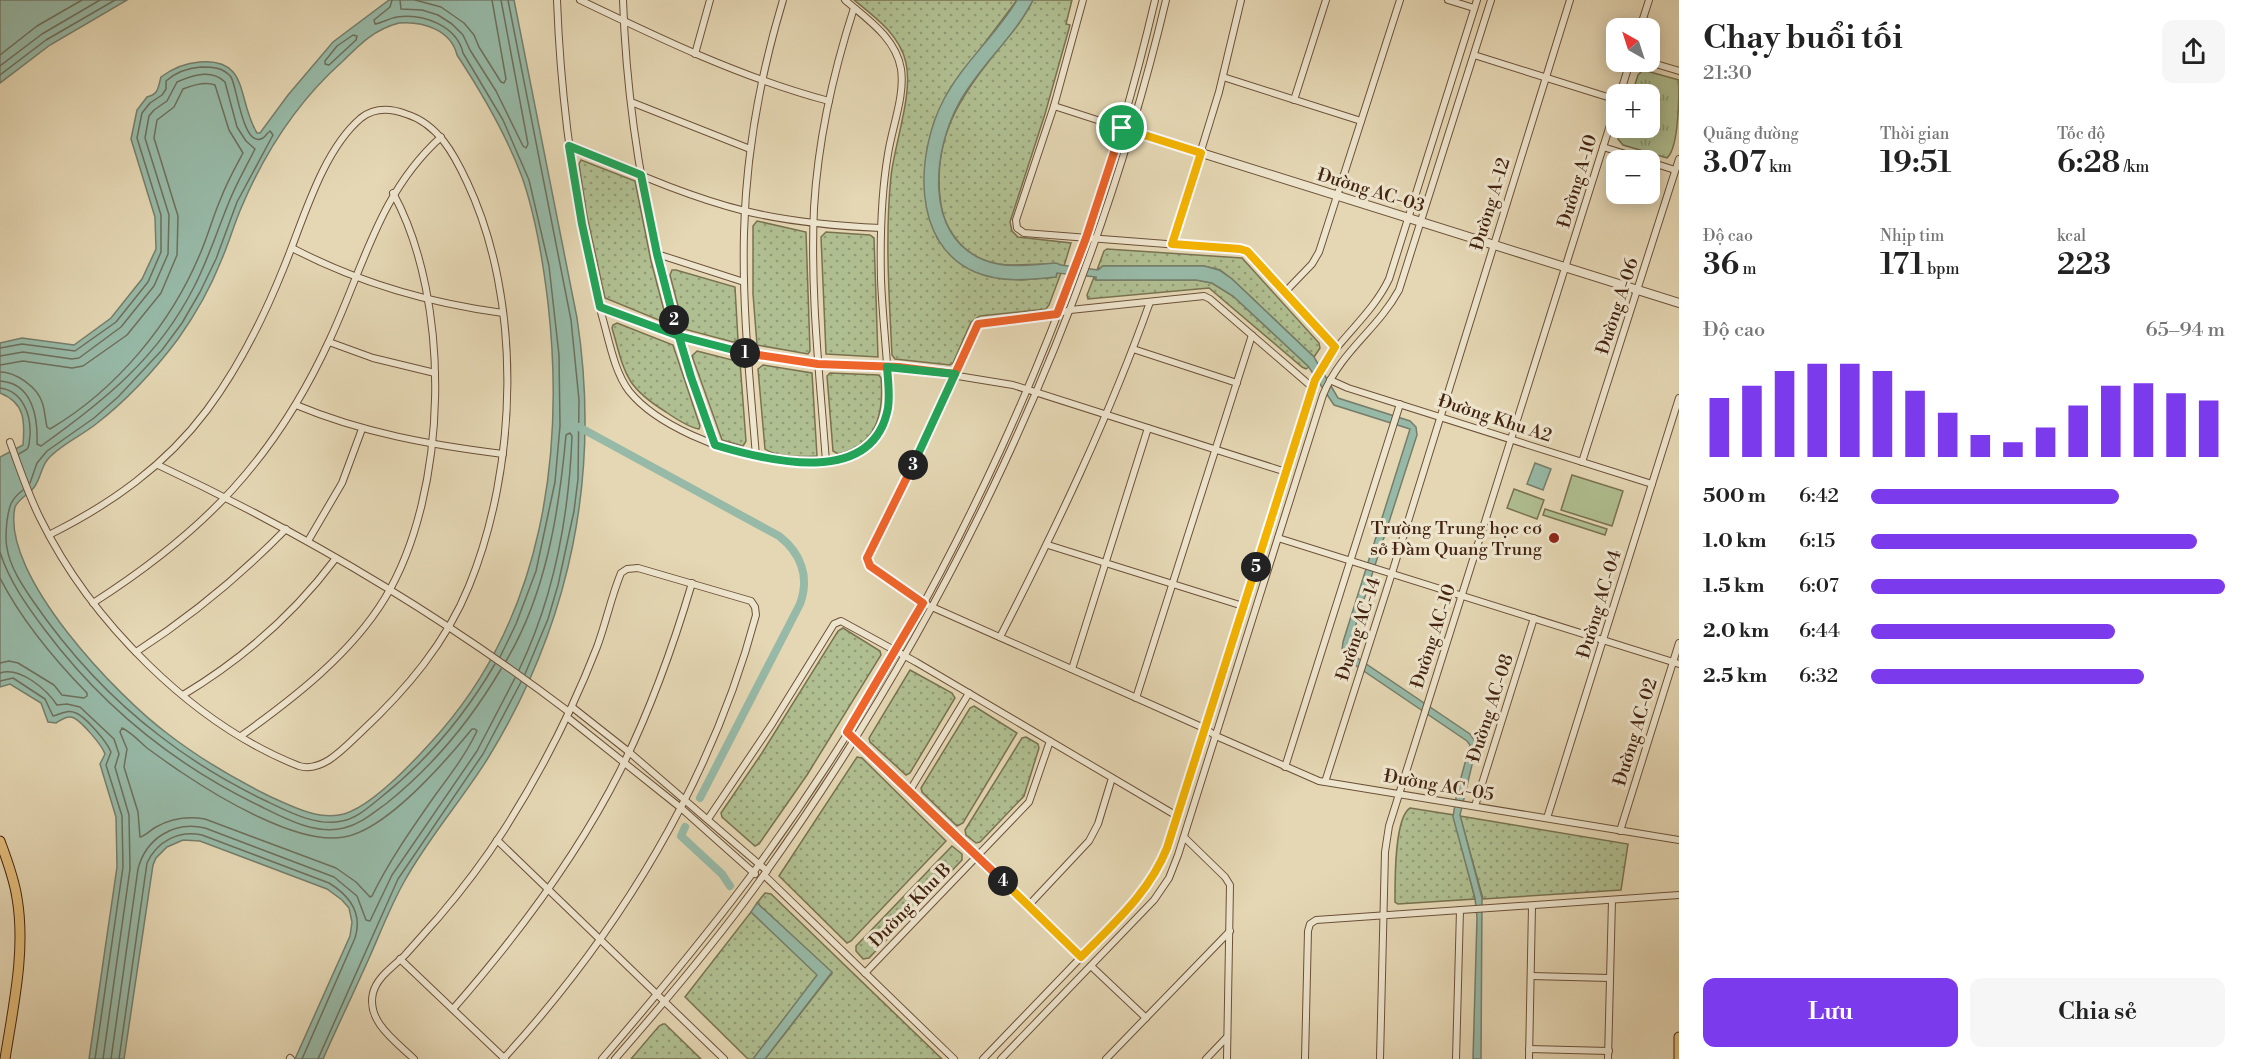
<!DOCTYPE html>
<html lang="vi">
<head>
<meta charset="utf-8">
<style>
	:root { --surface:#fff; --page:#f6f6f6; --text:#222; --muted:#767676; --accent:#7c3aed }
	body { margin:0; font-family:"Libre Bodoni",serif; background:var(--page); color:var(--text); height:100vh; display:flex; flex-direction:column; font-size:22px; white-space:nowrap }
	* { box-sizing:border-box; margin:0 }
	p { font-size:20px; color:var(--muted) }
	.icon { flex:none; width:33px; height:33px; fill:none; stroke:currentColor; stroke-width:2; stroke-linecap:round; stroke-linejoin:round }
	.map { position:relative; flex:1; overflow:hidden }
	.drawer { display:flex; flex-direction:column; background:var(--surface); width:570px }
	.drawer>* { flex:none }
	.needle { width:39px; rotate:321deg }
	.controls { position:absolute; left:1606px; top:18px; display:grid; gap:12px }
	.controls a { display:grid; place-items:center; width:54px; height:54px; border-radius:12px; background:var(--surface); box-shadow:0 3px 15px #0003; font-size:30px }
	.pin { position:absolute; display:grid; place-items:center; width:51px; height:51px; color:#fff; margin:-26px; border:3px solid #fff; border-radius:50%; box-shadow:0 2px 6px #0007 }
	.km { position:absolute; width:30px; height:30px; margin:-15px; border-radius:50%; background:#222; color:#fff; font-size:16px; line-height:30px; text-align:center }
	.round { display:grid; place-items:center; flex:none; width:63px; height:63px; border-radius:12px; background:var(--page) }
	.headline { display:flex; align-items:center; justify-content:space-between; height:102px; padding:0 24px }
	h1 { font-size:33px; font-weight:600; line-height:45px }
	.stats { display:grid; grid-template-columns:repeat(3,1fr); gap:9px; height:102px; padding:6px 24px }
	.stats div { display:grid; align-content:center }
	.stats b { font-size:30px; font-weight:600 }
	.stats small { font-size:16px; font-weight:400 }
	.stats p { font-size:16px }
	.chart { height:168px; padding:12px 24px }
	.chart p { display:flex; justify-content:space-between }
	.chart svg { width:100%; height:108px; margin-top:6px; stroke:var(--accent); stroke-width:6 }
	.button { display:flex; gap:12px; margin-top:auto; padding:12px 24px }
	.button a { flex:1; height:69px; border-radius:12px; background:var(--accent); color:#fff; font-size:24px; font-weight:600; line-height:69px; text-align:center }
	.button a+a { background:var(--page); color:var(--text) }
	ul { padding:0 24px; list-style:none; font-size:20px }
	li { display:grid; grid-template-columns:96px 72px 1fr; align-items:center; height:45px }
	li i { height:15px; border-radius:8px; background:var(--accent) }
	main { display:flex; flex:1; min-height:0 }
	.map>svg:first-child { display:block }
</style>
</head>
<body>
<main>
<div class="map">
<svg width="1679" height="1059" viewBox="0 0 1679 1059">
	<defs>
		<pattern id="grass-dots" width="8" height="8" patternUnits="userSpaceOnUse" patternTransform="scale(1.5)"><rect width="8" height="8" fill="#b0bf91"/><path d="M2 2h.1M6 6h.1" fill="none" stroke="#919b75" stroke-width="1.8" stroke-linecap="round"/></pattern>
		<pattern id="park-tufts" width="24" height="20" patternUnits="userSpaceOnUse" patternTransform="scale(1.5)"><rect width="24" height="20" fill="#b0bf91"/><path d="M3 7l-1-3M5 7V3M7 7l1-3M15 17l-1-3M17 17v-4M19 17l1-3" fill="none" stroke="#919b75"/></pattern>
	</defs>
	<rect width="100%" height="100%" fill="#e5d7b4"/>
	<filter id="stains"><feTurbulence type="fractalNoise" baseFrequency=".00333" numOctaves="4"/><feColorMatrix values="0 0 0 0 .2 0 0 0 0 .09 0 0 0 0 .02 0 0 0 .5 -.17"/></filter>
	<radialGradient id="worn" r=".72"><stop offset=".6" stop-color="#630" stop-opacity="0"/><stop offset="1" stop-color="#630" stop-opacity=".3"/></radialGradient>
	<g fill="url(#grass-dots)" stroke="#7a7250" stroke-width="1.5">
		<path d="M854 0H1017L951 88 934 122 927 151 937 238 958 262 987 276 1021 280 1056 277 1057 273H1061L1049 305 1046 309 980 316 971 322 953 363 950 365 895 359 892 355C889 295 885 236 891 176 895 142 913 94 906 63 900 35 875 17 854 0Z"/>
		<path d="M1033 0H1072L1066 24 1070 25 1045 114 1010 222 1012 231 1018 237 1071 243 1064 266C1038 260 1010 271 984 260 961 251 945 229 941 205 931 140 958 100 996 52 1010 35 1024 19 1033 0Z"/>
		<path d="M581 160 635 181 651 261 665 314 664 319 661 321 605 298 587 216 579 164Z"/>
		<path d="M757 221 806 232 810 351 808 354 757 345 753 294V226Z"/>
		<path d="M826 232 870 235 874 238 878 357 826 354 821 237Z"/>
		<path d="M1107 249 1242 258 1319 343 1320 348 1314 357 1232 279 1220 270 1204 266H1103L1097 270 1104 251Z"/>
		<path d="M672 270H676L735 287 738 340 733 342 684 329 670 275Z"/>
		<path d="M1094 277 1096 280H1197L1212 283 1233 296 1309 367 1306 369 1302 367 1209 288 1088 299 1087 295Z"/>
		<path d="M617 323 673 345 700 426 699 429C688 427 676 419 666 412 624 386 625 373 612 328L613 325Z"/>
		<path d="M697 351 740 362 746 441 743 446 722 440 692 356Z"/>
		<path d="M763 365 812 373 817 456C802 457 777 457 765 449L758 369Z"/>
		<path d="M830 373 879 375 881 378C884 413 877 445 838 454L833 451 827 376Z"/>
		<path d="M843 628 880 651 881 655 807 775 759 844 755 846 722 817 721 813 762 753 838 631Z"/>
		<path d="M910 670 952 693 955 698 910 773 906 775 870 742 869 738Z"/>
		<path d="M974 706 1017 733 963 823 957 826 922 792 921 788 970 708Z"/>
		<path d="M1026 737 1038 744 1039 748 1024 796 980 842 976 843 966 835 965 830 1022 738Z"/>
		<path d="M857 757 862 758 946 841 851 941 847 943 779 876Z"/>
		<path d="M1410 808 1454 815 1475 899 1398 904 1395 902C1395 883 1394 818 1410 808Z"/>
		<path d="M1460 816 1628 844 1621 890 1483 899Z"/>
		<path d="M952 846 962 854V860L869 958 863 959 856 951V946Z"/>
		<path d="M765 893 771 894 942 1059H765L832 973 757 903Z"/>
		<path d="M751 912 818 975 753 1059H748L685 997Z"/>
		<path d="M663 1024H665L701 1059H631L659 1026Z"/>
	</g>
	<path fill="url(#park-tufts)" stroke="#7a7250" stroke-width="1.5" d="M1643 70 1679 80C1679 98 1679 148 1667 158L1623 145 1618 139 1621 128H1650V94H1632L1638 75Z"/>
	<g fill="#b0bf91" stroke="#7a7250" stroke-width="1.5">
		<path d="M1572 475 1623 491 1612 526 1561 510Z"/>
		<path d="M1514 489 1544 500 1537 519 1507 508Z"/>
		<path d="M1545 509 1607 529 1605 535 1543 515Z"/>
	</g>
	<g fill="#97baa8" stroke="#767e6b" stroke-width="1.5" fill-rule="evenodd">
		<path d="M0 0H127L50 45 0 83Z"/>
		<path d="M389 0H514L577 318C601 474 571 623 488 758 462 800 428 838 404 882 391 905 381 931 370 956 355 990 338 1025 323 1059H295L350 936 352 922 349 908 342 900 327 889 200 841 183 840 167 847 156 858 153 865 124 1059H89L117 867 116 817 100 764 105 754C102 745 82 722 74 718 67 715 61 720 56 723L48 722 41 703 10 684 0 687V457L23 445C25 421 25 403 0 393V343L22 338 74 345 111 318 142 279 156 249 155 217 131 139 137 110 147 97C159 94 158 87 161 77 173 68 185 63 200 62 250 58 237 101 257 133H260L288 95 333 42ZM399 23C423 21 451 30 457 55 482 93 506 134 522 177 536 217 543 261 548 303 565 453 543 613 441 731 420 755 374 805 344 814 319 821 291 806 269 796 233 778 199 758 168 734 119 698 0 575 15 507 19 498 30 494 35 486 41 477 41 467 48 459 60 445 81 436 96 424 127 400 154 371 178 339 195 315 210 289 221 261 229 243 234 224 242 206 265 152 299 100 343 61 360 44 375 29 399 23Z"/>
		<path d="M1017 0H1033C1014 38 979 66 959 103 933 150 923 236 984 260 1006 269 1032 265 1056 263L1061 265 1098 270 1103 266H1204L1219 270 1232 279 1314 357 1338 398 1410 421 1416 427 1417 435 1349 646 1353 655 1470 734 1477 744 1460 815 1482 898 1481 1059H1473L1477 918 1475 898 1453 817 1457 792 1470 745 1467 741 1349 661 1342 650 1343 642 1410 429 1334 405 1308 366 1233 296 1212 283 1196 280H1096V277L1057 273 1056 277C1029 280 1001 283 975 272 910 244 916 152 944 99 963 63 996 35 1017 0Z"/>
		<path d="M1535 463 1551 469 1543 490 1527 484Z"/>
		<path d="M757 903 832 972 765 1059H753L817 975 751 912Z"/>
	</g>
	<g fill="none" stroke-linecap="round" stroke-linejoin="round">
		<g stroke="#6e6f5c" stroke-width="1.5">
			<path d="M392 0 390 7 374 20 375 24C382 23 390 18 397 17 423 13 457 26 463 53L503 120 529 180 549 266 559 355 560 426 555 482 536 571 516 624 500 657"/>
			<path d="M400 0 401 9 422 10 438 15 452 24 463 35 470 50 496 91 523 146 526 148 528 144 501 0"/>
			<path d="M415 0 441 7 464 23 474 35 479 47 501 82 504 83 506 79 492 0"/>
			<path d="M508 0 571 320 579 400 578 479 574 511 558 585 548 619 525 674"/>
			<path d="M353 35 357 36 356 40 329 65 325 64V61L337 46Z"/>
			<path d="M0 55 37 26 82 0"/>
			<path d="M0 66 42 34 100 0"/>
			<path d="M0 75 46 40 115 0"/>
			<path d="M0 348 22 344 75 351 116 322 148 282 161 252V215L137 138 142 113 150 103 162 95 166 89V81C176 72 188 68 201 67 212 67 223 67 231 77 237 86 243 150 263 138 266 136 267 133 270 131L273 135 237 202 216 259 200 292 182 323 162 350 118 397 94 418 47 451 37 463 30 483"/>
			<path d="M0 356 23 352 72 359 79 358 121 327 154 286 168 254 169 215 145 138 149 116 154 110 167 101 177 82C193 75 211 69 225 82L237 127 246 141 255 149C246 167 236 184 229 202 217 231 208 260 194 287 158 358 104 401 41 446L37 444C38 418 33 383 0 381"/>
			<path d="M0 365 23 361 72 368 83 366 127 335 161 293 177 255 178 216 154 138 157 120 174 107 183 89C193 85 205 81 215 85L229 130 243 153C235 168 227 182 221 198 213 216 208 236 200 254 171 324 116 390 50 429L47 427C45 419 45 410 42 402 37 387 16 372 0 372"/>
			<path d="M0 388C23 391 31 415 30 435 29 440 30 446 27 449 26 450 20 453 19 454"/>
			<path d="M23 490C11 499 9 506 7 521 6 530 5 539 7 548 10 567 22 585 33 601 68 652 110 698 160 736 192 761 227 782 264 800 287 811 316 827 342 821 357 818 369 807 380 798 427 761 465 715 495 664"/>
			<path d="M0 552C9 581 27 606 45 630 102 706 176 766 262 807 286 819 316 835 344 828 361 824 373 813 387 803 433 766 471 720 501 669"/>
			<path d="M0 578C22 621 54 659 87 693V696L84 698 62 695 54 685 18 663 9 661 0 663"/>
			<path d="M506 661C546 594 559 512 566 435L570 433 572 436C569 516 554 597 519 670"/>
			<path d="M0 673C20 666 47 690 57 705L67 704 80 707 114 739 119 754 115 767 129 815 130 869 103 1059"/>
			<path d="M0 681 13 678 45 699 53 716C61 714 67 709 76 713 86 717 107 742 111 752L106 765 122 816 123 867 95 1059"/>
			<path d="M122 728C131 732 139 741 147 748 158 756 169 764 181 772 218 797 299 846 344 837 386 830 445 762 472 729H475L477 731C466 754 451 774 436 794 413 827 390 859 372 896L370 897 356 882 336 868 205 819C188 816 172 818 156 827 150 830 146 836 140 837L138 812 124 767 127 749 120 732Z"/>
			<path d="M111 1059 138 869C146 838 174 821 205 828L334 877 357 896 366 920 370 921 392 875 477 751 515 678"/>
			<path d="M119 1059 147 863C157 841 179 830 202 835L329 883C350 896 363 913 355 938L302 1059"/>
			<path d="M318 1059 398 879 483 754 521 682"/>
		</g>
		<g stroke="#97baa8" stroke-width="8">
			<path d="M579 427 779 536C801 553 810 577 800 604L700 798"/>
			<path d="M685 827 681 836 722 874 730 886"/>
		</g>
		<defs>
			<g id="minor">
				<path d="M557 0C561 107 576 213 602 316 609 340 614 371 629 391 657 426 722 451 765 458 801 463 846 470 873 440 882 431 887 417 889 404 890 391 888 377 887 364 885 336 882 307 881 279 880 237 881 195 888 154 892 127 905 96 901 69 896 38 867 19 845 0"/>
				<path d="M580 0C661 39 742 78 829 101"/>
				<path d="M623 0C628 152 662 302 715 445"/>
				<path d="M1083 0 1054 106 1016 220 1017 228 1024 233 1244 250 1335 347"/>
				<path d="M1448 0 1474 8"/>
				<path d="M1640 28 1649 0"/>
				<path d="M695 54 710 0"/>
				<path d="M1474 55 1617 100"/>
				<path d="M1649 62 1679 71"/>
				<path d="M1223 77 1361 121"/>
				<path d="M1620 94 1630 62"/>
				<path d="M1294 100 1326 0"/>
				<path d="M631 102 750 149"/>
				<path d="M1054 106 1122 128"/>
				<path d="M569 145C626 169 685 196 745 211 790 222 835 226 881 228"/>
				<path d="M1603 147 1645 160"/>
				<path d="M1650 162 1675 170"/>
				<path d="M1172 245 1219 92 1241 0"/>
				<path d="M292 248C359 283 428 303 503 313"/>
				<path d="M657 254 744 282"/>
				<path d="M1285 292 1312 264 1319 252 1400 0"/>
				<path d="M600 307 679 336 748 354 818 364 921 370 1013 385 1286 472"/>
				<path d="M329 342 373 358 435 373"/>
				<path d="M1133 349 1237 383"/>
				<path d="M1330 380 1348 388 1652 484"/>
				<path d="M1312 387 1210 299 1204 296 1070 310 1057 314 980 323 974 329 930 430 867 555V561L870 566 923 603 1204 728 1216 736 1319 781 1679 840"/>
				<path d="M296 405C363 433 431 445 503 454"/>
				<path d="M10 442C19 467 28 494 40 518 90 620 192 724 299 766 323 773 345 747 361 732 406 690 446 643 469 586 518 466 523 301 467 182 454 154 438 124 406 114 390 108 375 107 361 118 322 151 303 221 284 267 264 317 239 367 207 410 165 466 111 504 49 535"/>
				<path d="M756 456C750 382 742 307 744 233 746 154 760 76 783 0"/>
				<path d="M826 462C820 378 810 293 814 208 818 140 833 73 854 8"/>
				<path d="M1582 462 1679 159"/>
				<path d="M158 465C303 533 441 615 569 712"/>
				<path d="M1278 538 1679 664"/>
				<path d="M308 541 342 483 362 429"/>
				<path d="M1048 545 1243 606"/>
				<path d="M93 603C204 532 275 459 330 339 364 266 379 193 441 137"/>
				<path d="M1000 637C1056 528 1109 417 1150 302"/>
				<path d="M136 652C190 617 241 575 286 529"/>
				<path d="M1072 669 1148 428"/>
				<path d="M183 695C243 659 294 614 336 558"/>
				<path d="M1136 698 1252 335"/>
				<path d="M572 707 629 752 767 871"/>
				<path d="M567 717 681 808 755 874"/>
				<path d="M241 736C294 698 351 654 385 598 449 492 452 301 393 193"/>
				<path d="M852 737 1081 957"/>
				<path d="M1285 767 1400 404"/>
				<path d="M1325 782 1392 573 1570 0"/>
				<path d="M909 792 969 693"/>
				<path d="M1475 806 1534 618"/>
				<path d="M1547 818 1679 398"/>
				<path d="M708 819 772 724 834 624 841 621 916 662 1177 816"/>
				<path d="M1620 831 1679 643"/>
				<path d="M1184 837 1225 877 1230 885 1227 1059"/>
				<path d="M497 840 724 1059"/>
				<path d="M764 875 954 1059"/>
				<path d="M1028 906 1089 841 1098 824 1112 778"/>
				<path d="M400 959 505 1059"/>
				<path d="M1091 966 1146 1018"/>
				<path d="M865 973 1029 802 1050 741"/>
				<path d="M1531 976 1609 978"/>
				<path d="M453 1009C517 936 576 858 620 771 650 711 673 647 692 583"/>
				<path d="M1529 1049 1609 1051"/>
				<path d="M290 1058 291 1059"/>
				<path d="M414 1059C397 1042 366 1022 373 993 377 977 393 967 405 955 416 943 427 930 438 918 462 890 484 861 504 830 541 772 572 711 597 647 606 623 611 597 621 573L627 569 638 568 751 601 755 607 756 615C712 781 619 932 504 1058"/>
				<path d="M602 1059C656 996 709 933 758 866 944 610 1083 308 1155 0"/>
				<path d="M615 1059C663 1004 710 949 753 890 946 624 1090 320 1166 0"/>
				<path d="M983 1059 1136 900 1152 880 1167 848 1315 380C1334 342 1371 317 1389 279L1477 0"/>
				<path d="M1001 1059 1154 900 1169 878 1178 855 1323 395C1341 351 1377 330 1399 290L1491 0"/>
				<path d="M1106 1059 1230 931"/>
				<path d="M1206 1059 1227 1037"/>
				<path d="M1305 1059 1308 931 1310 924 1316 920 1679 895"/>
				<path d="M1380 1059 1385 852 1389 826 1617 103"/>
				<path d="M1456 1059 1460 910"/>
				<path d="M1529 1059 1532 906"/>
				<path d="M1608 1059 1612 900"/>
			</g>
			<path id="tertiary" d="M1122 128 1679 303"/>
			<path id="primary" d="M1679 1059V1037"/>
			<path id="trunk" d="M0 841C7 860 14 878 17 898 26 951 13 1007 5 1059"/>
		</defs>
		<use href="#minor" stroke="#6c5139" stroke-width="8"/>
		<use href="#tertiary" stroke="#6c5139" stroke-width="10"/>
		<use href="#primary" stroke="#442410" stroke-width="11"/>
		<use href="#trunk" stroke="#442410" stroke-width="11"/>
		<use href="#minor" stroke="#eee5ce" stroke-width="6"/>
		<use href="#tertiary" stroke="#eee5ce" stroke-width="8"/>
		<use href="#primary" stroke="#e2bc7a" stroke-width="9"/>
		<use href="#trunk" stroke="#e2bc7a" stroke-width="9"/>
	</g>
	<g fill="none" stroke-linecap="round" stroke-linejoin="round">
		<defs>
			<path id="split-1" d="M745 353 818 364 899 367 955 374 978 324 1057 314 1086 238 1122 128"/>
			<path id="split-2" d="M674 320 657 254 641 175 569 146 582 224 600 307 679 336 745 353"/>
			<path id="split-3" d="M674 320 691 377 715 445C768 461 873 488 888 408 890 395 888 380 887 367L955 374 913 465"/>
			<path id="split-4" d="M913 465 867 558 870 566 923 603 847 732 1003 881"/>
			<path id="split-5" d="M1003 881 1081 957C1114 923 1149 893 1167 848L1256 567"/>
			<path id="split-6" d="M1122 128 1201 153 1172 244 1240 249 1247 251 1335 347 1315 380 1256 567"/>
		</defs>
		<use href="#split-1" stroke="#fff" stroke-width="12"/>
		<use href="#split-2" stroke="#fff" stroke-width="12"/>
		<use href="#split-3" stroke="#fff" stroke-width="12"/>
		<use href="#split-4" stroke="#fff" stroke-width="12"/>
		<use href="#split-5" stroke="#fff" stroke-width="12"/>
		<use href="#split-6" stroke="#fff" stroke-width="12"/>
		<use href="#split-1" stroke="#f0652b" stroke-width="8"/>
		<use href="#split-2" stroke="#22a559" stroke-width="8"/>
		<use href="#split-3" stroke="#22a559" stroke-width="8"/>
		<use href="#split-4" stroke="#f0652b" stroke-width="8"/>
		<use href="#split-5" stroke="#f5b400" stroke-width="8"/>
		<use href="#split-6" stroke="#f5b400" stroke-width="8"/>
	</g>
	<circle fill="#8f2418" stroke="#eee5ce" stroke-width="2" cx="1554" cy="538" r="6"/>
	<g text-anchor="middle" stroke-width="6" stroke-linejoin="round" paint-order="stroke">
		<g font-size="18" fill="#442410" stroke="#eee5ce">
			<text transform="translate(1577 181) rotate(-73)" y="6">Đường A-10</text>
			<text transform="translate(1371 190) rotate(17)" y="6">Đường AC-03</text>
			<text transform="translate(1490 204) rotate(-73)" y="6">Đường A-12</text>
			<text transform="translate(1617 306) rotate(-72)" y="6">Đường A-06</text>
			<text transform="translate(1495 418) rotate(18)" y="6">Đường Khu A2</text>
			<text transform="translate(1599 604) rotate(-73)" y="6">Đường AC-04</text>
			<text transform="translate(1358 629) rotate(-72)" y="6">Đường AC-14</text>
			<text transform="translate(1433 636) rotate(-72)" y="6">Đường AC-10</text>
			<text transform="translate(1490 708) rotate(-72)" y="6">Đường AC-08</text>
			<text transform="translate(1635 732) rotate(-73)" y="6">Đường AC-02</text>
			<text transform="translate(1439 785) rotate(10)" y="6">Đường AC-05</text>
			<text transform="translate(910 905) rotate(-46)" y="6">Đường Khu B</text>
		</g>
		<g font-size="18" fill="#442410" stroke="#eee5ce" text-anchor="end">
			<text x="1542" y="534">Trường Trung học cơ<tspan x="1542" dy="21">sở Đàm Quang Trung</tspan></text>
		</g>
	</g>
	<rect width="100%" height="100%" filter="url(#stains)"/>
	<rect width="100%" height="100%" fill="url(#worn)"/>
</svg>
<div class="controls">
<a><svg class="needle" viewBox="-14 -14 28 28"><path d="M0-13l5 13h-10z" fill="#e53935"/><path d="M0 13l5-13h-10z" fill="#767676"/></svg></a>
<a>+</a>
<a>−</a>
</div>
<div class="pin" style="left:1122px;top:128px;background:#1e9e55"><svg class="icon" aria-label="arrive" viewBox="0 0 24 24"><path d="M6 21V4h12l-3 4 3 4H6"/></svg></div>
<b class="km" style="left:745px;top:353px">1</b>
<b class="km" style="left:674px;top:320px">2</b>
<b class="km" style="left:913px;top:465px">3</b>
<b class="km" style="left:1003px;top:881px">4</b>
<b class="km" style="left:1256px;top:567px">5</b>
</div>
<section class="drawer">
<div class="headline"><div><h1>Chạy buổi tối</h1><p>21:30</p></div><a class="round"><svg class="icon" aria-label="share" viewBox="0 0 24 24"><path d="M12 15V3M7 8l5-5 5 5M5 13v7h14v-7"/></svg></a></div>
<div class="stats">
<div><p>Quãng đường</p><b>3.07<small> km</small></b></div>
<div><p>Thời gian</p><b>19:51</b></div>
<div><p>Tốc độ</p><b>6:28<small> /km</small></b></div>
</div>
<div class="stats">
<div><p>Độ cao</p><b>36<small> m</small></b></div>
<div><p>Nhịp tim</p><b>171<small> bpm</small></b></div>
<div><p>kcal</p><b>223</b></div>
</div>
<div class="chart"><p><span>Độ cao</span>65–94 m</p>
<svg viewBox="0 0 160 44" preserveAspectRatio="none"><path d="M5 44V20M15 44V15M25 44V9M35 44V6M45 44V6M55 44V9M65 44V17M75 44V26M85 44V35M95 44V38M105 44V32M115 44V23M125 44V15M135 44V14M145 44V18M155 44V21"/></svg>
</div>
<ul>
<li><b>500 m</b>6:42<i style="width:70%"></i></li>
<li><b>1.0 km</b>6:15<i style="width:92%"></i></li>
<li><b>1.5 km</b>6:07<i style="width:100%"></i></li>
<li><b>2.0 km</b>6:44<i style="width:69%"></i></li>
<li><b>2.5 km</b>6:32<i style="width:77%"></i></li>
</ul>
<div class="button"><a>Lưu</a><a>Chia sẻ</a></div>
</section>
</main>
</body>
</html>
